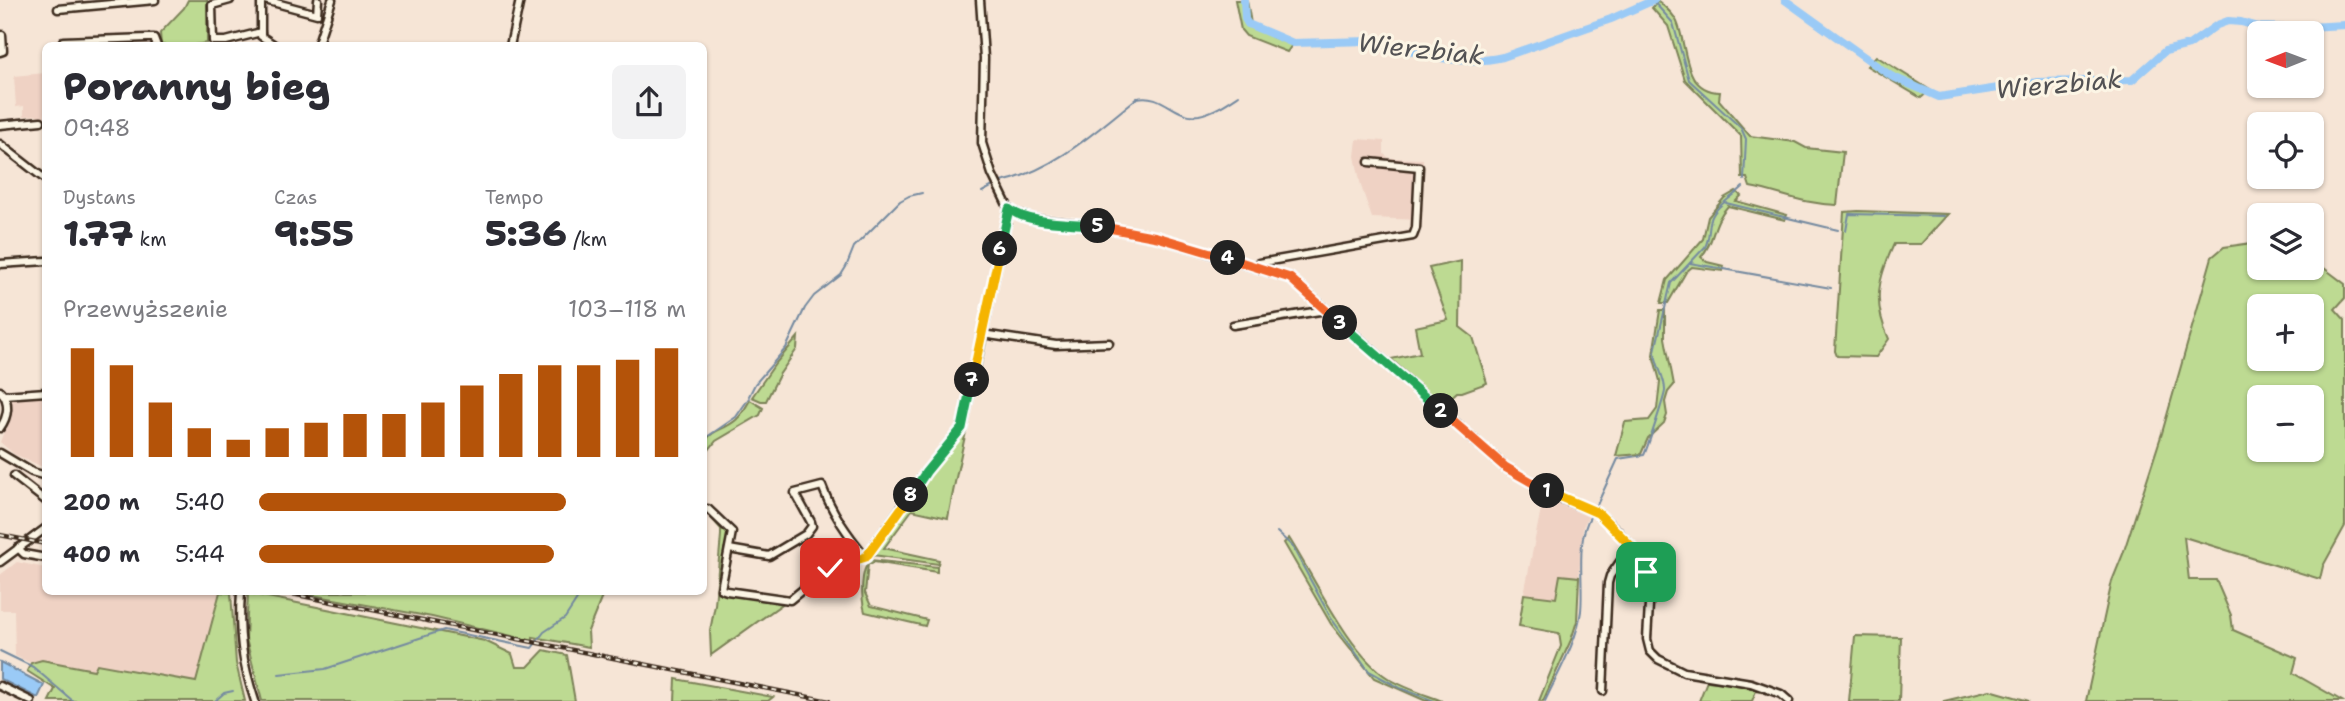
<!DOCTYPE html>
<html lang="pl">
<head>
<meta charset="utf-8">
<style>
	:root { --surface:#fff; --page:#f2f2f3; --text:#2b2b33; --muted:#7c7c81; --accent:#b45309 }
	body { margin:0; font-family:"Shantell Sans",sans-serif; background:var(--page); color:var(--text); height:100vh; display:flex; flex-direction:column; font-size:26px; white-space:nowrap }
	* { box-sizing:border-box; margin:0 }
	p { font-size:23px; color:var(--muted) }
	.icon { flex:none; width:38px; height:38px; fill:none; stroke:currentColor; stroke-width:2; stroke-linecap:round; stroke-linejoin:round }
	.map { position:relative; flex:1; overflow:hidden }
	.panel { position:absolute; left:42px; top:42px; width:665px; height:553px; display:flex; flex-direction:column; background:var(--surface); border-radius:10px; box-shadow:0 2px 5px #0004 }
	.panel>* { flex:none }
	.needle { width:46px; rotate:269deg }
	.fabs { position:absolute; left:2247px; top:21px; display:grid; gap:14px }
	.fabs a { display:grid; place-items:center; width:77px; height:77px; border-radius:10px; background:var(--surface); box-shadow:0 2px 5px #0004; font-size:35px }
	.pin { position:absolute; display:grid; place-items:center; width:60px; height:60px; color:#fff; margin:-30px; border-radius:14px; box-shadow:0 4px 10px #0006 }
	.km { position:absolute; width:35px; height:35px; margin:-18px; border-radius:50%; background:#222; color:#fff; font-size:19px; line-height:35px; text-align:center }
	.round { display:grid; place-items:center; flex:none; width:74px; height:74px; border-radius:10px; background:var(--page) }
	.head { display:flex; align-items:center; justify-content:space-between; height:119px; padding:0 21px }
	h1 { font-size:38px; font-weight:800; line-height:52px }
	.metrics { display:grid; grid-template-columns:repeat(3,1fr); gap:10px; height:119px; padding:7px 21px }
	.metrics div { display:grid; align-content:center }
	.metrics b { font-size:35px; font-weight:800 }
	.metrics small { font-size:19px; font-weight:400 }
	.metrics p { font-size:19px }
	.chart { height:196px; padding:14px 21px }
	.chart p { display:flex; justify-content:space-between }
	.chart svg { width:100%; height:126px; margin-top:7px; stroke:var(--accent); stroke-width:6 }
	ul { padding:0 21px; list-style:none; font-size:23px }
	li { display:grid; grid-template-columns:112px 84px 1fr; align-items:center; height:52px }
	li i { height:18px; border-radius:9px; background:var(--accent) }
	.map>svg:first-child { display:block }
</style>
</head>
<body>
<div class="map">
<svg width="2345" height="701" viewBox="0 0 2345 701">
	<rect width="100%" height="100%" fill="#f6e5d6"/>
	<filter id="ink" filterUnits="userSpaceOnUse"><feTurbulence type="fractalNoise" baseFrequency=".0143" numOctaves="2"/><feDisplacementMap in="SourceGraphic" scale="14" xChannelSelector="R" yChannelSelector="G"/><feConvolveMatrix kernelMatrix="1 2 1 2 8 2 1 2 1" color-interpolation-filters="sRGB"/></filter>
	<g filter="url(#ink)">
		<g fill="#efd2c4">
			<path d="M45 73V125H41L38 115 24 116V106L16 107 14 76Z"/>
			<path d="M1357 139 1384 141V154L1389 158 1423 159 1420 220 1372 218 1361 186 1355 156Z"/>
			<path d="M45 397V468L14 454 0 442 9 419V400Z"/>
			<path d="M1544 494 1590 512 1583 527 1579 577 1560 575 1556 598 1524 594Z"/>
			<path d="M17 562 45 568 46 592H220L196 683 97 664 95 670 42 660 31 663 15 656 14 610H0V575Z"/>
		</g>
		<g fill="#bdda92" stroke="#7c8258" stroke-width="2" fill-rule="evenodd">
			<path d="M188 0H207V43L194 45H161L160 33 184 8Z"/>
			<path d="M1235 0H1247L1251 24 1272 37 1292 45 1287 52 1246 36 1241 30Z"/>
			<path d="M1658 1C1665 7 1674 14 1677 22 1688 47 1682 91 1720 92L1719 100 1750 136 1795 142 1806 148 1843 152 1837 205C1802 204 1782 193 1750 187L1747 178H1742L1741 136 1685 80 1668 26 1652 8Z"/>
			<path d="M1876 56 1930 90 1921 98 1867 66Z"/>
			<path d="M1736 191 1741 196 1736 201 1787 215 1785 220 1728 206C1711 224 1716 240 1701 257L1707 262 1724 266 1723 271 1692 267 1686 272 1668 303H1661L1667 280 1703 239 1708 217 1724 198Z"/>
			<path d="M1858 211 1948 214 1921 244H1894C1878 279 1872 302 1889 339L1876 357 1837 356 1835 351 1844 212Z"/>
			<path d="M2259 242V268H2312V259L2345 284V298L2335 309 2345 320V526L2323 566 2320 579 2184 537 2189 580H2216L2231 615 2233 630 2297 658 2293 673 2342 701H2086L2112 581 2123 554 2162 433 2212 257 2224 247ZM2259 306H2312V359H2259ZM2259 397H2312V450H2259Z"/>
			<path d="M1461 261 1460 327 1473 337 1487 383 1462 392H1457L1448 400 1446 410 1391 359 1420 353 1415 327 1448 320 1429 268Z"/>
			<path d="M1660 310H1665V338L1674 385 1668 392 1665 402 1667 415 1664 423 1648 438 1641 454 1616 456 1625 422 1649 420 1657 409 1660 381 1653 355Z"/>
			<path d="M798 337 797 349 779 375 766 401H761L752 397 775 364Z"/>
			<path d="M984 337 987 338C974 398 959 458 948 518L912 510 884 548 939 560 938 564 873 555 872 553 926 476 961 434Z"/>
			<path d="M750 400 763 408 760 415 716 441 704 456C703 428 720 434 736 420 742 415 746 407 750 400Z"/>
			<path d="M704 507 719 521 728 534 720 592 785 602 711 655 710 631 715 605 721 535V529L704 510Z"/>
			<path d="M1289 538C1314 577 1350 655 1388 678 1404 688 1424 694 1442 701H1426L1374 678 1331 624 1284 543Z"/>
			<path d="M870 560 937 567V572L874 562 868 564 865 593 871 606 927 620 925 626 865 612C861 598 860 571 870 560Z"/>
			<path d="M1560 575 1579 577 1577 621 1571 640 1543 701H1539L1561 646 1559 633 1519 626 1524 594 1556 598Z"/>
			<path d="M220 592 231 593 236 663 245 701H49L55 689 27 671 31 663 42 660 94 670 97 664 196 682Z"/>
			<path d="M296 592H604L588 631 589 647 533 637V641L432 617Z"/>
			<path d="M248 593 485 641 512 654 516 667H528L544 650 567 655 575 701H262L246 639Z"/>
			<path d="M1855 636 1901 637 1899 701H1849Z"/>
			<path d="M676 679 773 697 768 701H675Z"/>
			<path d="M1707 681 1735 684 1761 692 1756 691 1752 701H1699Z"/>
			<path d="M1990 690 2029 701H1943H1944Z"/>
		</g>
		<path fill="#9acaf6" stroke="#748aa0" stroke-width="2" d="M0 662 44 685 38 698 0 679Z"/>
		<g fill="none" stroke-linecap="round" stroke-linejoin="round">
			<g stroke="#748aa0" stroke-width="2">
				<path d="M1653 1 1673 23 1689 80 1741 128 1746 139 1744 180"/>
				<path d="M1001 182C1053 171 1096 131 1137 98 1163 92 1175 119 1199 115 1214 112 1227 103 1239 95"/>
				<path d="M982 192 993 186"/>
				<path d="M1726 203 1838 230"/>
				<path d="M1846 231 1849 214 1944 216"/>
				<path d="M1690 263 1831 288"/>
				<path d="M749 396 755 384 786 348 805 308 814 296 841 275 846 267 854 247 900 201 909 196 922 193"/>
				<path d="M704 439 736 417 749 398"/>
				<path d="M1596 507 1618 459 1644 455C1647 449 1666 393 1665 390 1665 376 1655 365 1655 351L1671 283 1705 247C1710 238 1708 229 1711 219 1716 205 1733 197 1743 187"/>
				<path d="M1277 532 1292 546 1331 618 1369 671 1400 688 1434 701"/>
				<path d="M0 651 33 667 73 701"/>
				<path d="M279 674 325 669 444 630 532 648 544 632 565 618 582 592"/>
				<path d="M215 701 224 693 233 691"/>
				<path d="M1545 701C1558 673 1577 642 1581 611 1584 580 1575 542 1591 515"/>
			</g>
			<g stroke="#9acaf6" stroke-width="8">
				<path d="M1244 0 1245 19 1248 24 1293 43 1369 41C1387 43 1404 50 1422 54 1447 60 1478 63 1503 57L1611 19 1654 0"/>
				<path d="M1785 0 1891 76 1939 97 2038 82 2132 80 2165 51 2189 45 2217 25 2228 21 2241 22 2259 27 2290 28 2345 25"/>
			</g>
			<defs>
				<g id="minor">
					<path d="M230 0 212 5 213 41H226L261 32"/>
					<path d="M261 0V36L276 46"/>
					<path d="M265 0 317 14 318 0"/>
					<path d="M980 0 984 58 982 143 992 174 1009 209 1015 213 1032 219 1090 225 1157 237 1290 278 1505 467 1560 498 1598 513 1617 530 1637 554 1646 572 1650 588 1647 639 1650 651 1658 659 1684 672 1751 683 1781 694 1789 701"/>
					<path d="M58 9 155 0"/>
					<path d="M63 41 148 38H154L157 46"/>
					<path d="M317 46 332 0"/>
					<path d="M510 46 520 0"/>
					<path d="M0 52 3 51 2 35"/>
					<path d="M0 125 41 121"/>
					<path d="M0 144 46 180"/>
					<path d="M0 264 46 261"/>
					<path d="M1255 265 1259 263 1413 236 1416 228 1419 167 1369 162"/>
					<path d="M1233 325 1326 310"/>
					<path d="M982 334 1056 345 1109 343"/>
					<path d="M0 391C11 401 8 417 0 428"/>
					<path d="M4 395 46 392"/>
					<path d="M0 453 32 472 46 476"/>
					<path d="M14 476 46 501"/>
					<path d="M708 509 732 532 721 589 727 591 790 600 830 567 866 557"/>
					<path d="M18 548 24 554 46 558"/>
					<path d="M729 549 769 556 806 534 812 526 811 522 795 493 822 486C832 513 848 535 866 557"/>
					<path d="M866 557 926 472 962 428 1009 209"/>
					<path d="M0 562 46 528"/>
					<path d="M241 592C238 633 242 662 255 701"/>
					<path d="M0 686 31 701"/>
					<path d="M1603 691 1608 583 1610 576 1631 546"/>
				</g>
			</defs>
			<use href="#minor" stroke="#3b2a1e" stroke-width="11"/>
			<use href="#minor" stroke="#fcf5e5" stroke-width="6"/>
			<defs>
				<g id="rail">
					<path d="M0 535 46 544"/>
					<path d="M282 592 829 701"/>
				</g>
			</defs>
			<use href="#rail" stroke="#3b2a1e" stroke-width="4.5"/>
			<use href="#rail" stroke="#fcf5e5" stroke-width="2" stroke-dasharray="5" stroke-linecap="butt"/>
		</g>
	</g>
	<g fill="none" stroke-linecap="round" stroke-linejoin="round" filter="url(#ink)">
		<defs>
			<path id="split-1" d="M1547 491 1598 513 1631 546 1646 572"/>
			<path id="split-2" d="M1441 411 1505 467 1547 491"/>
			<path id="split-3" d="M1340 323 1441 411"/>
			<path id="split-4" d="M1228 258 1290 278 1340 323"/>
			<path id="split-5" d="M1098 226 1157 237 1228 258"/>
			<path id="split-6" d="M1000 249 1009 209C1030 225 1072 222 1098 226"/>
			<path id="split-7" d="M972 380 1000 249"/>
			<path id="split-8" d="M911 495 926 472 962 428 972 380"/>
			<path id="split-9" d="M830 568 866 557 911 495"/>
		</defs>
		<use href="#split-1" stroke="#fff" stroke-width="14"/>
		<use href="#split-2" stroke="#fff" stroke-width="14"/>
		<use href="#split-3" stroke="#fff" stroke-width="14"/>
		<use href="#split-4" stroke="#fff" stroke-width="14"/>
		<use href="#split-5" stroke="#fff" stroke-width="14"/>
		<use href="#split-6" stroke="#fff" stroke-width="14"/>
		<use href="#split-7" stroke="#fff" stroke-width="14"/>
		<use href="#split-8" stroke="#fff" stroke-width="14"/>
		<use href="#split-9" stroke="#fff" stroke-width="14"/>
		<use href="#split-1" stroke="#f5b400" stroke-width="9"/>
		<use href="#split-2" stroke="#f0652b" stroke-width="9"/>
		<use href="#split-3" stroke="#22a559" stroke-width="9"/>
		<use href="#split-4" stroke="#f0652b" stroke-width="9"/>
		<use href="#split-5" stroke="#f0652b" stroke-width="9"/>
		<use href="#split-6" stroke="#22a559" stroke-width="9"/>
		<use href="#split-7" stroke="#f5b400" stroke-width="9"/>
		<use href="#split-8" stroke="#22a559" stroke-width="9"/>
		<use href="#split-9" stroke="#f5b400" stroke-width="9"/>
	</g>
	<g text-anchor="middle" stroke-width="6" stroke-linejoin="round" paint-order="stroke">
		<g font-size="26" font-style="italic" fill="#535254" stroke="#fcf5e5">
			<text transform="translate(1421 49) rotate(6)" y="9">Wierzbiak</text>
			<text transform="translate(2059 84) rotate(-5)" y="9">Wierzbiak</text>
		</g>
	</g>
</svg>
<div class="fabs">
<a><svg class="needle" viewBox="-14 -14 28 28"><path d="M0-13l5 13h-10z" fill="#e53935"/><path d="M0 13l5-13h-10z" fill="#7c7c81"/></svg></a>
<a><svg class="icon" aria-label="locate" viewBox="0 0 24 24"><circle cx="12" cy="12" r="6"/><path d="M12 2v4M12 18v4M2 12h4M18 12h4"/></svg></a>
<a><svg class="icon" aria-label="layers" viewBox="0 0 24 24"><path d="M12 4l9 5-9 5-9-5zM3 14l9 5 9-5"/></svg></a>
<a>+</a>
<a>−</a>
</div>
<div class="pin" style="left:1646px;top:572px;background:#1e9e55"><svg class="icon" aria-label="arrive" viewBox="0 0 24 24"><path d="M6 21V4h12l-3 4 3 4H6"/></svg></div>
<div class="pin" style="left:830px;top:568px;background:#d93025"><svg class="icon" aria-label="check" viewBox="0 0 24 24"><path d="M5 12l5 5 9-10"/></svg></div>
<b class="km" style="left:1547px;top:491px">1</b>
<b class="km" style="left:1441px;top:411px">2</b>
<b class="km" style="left:1340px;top:323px">3</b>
<b class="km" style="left:1228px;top:258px">4</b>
<b class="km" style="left:1098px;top:226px">5</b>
<b class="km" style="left:1000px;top:249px">6</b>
<b class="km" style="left:972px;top:380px">7</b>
<b class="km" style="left:911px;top:495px">8</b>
<section class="panel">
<div class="head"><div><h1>Poranny bieg</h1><p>09:48</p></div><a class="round"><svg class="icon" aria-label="share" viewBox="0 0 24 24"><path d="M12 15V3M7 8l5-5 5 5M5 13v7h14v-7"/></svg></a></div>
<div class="metrics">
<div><p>Dystans</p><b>1.77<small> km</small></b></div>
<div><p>Czas</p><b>9:55</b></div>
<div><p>Tempo</p><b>5:36<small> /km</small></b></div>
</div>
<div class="chart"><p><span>Przewyższenie</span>103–118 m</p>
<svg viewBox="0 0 160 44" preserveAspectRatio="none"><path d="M5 44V6M15 44V12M25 44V25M35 44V34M45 44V38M55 44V34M65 44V32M75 44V29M85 44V29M95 44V25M105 44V19M115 44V15M125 44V12M135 44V12M145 44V10M155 44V6"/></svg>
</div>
<ul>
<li><b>200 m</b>5:40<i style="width:72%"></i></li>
<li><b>400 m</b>5:44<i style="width:69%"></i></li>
</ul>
</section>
</div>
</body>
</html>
